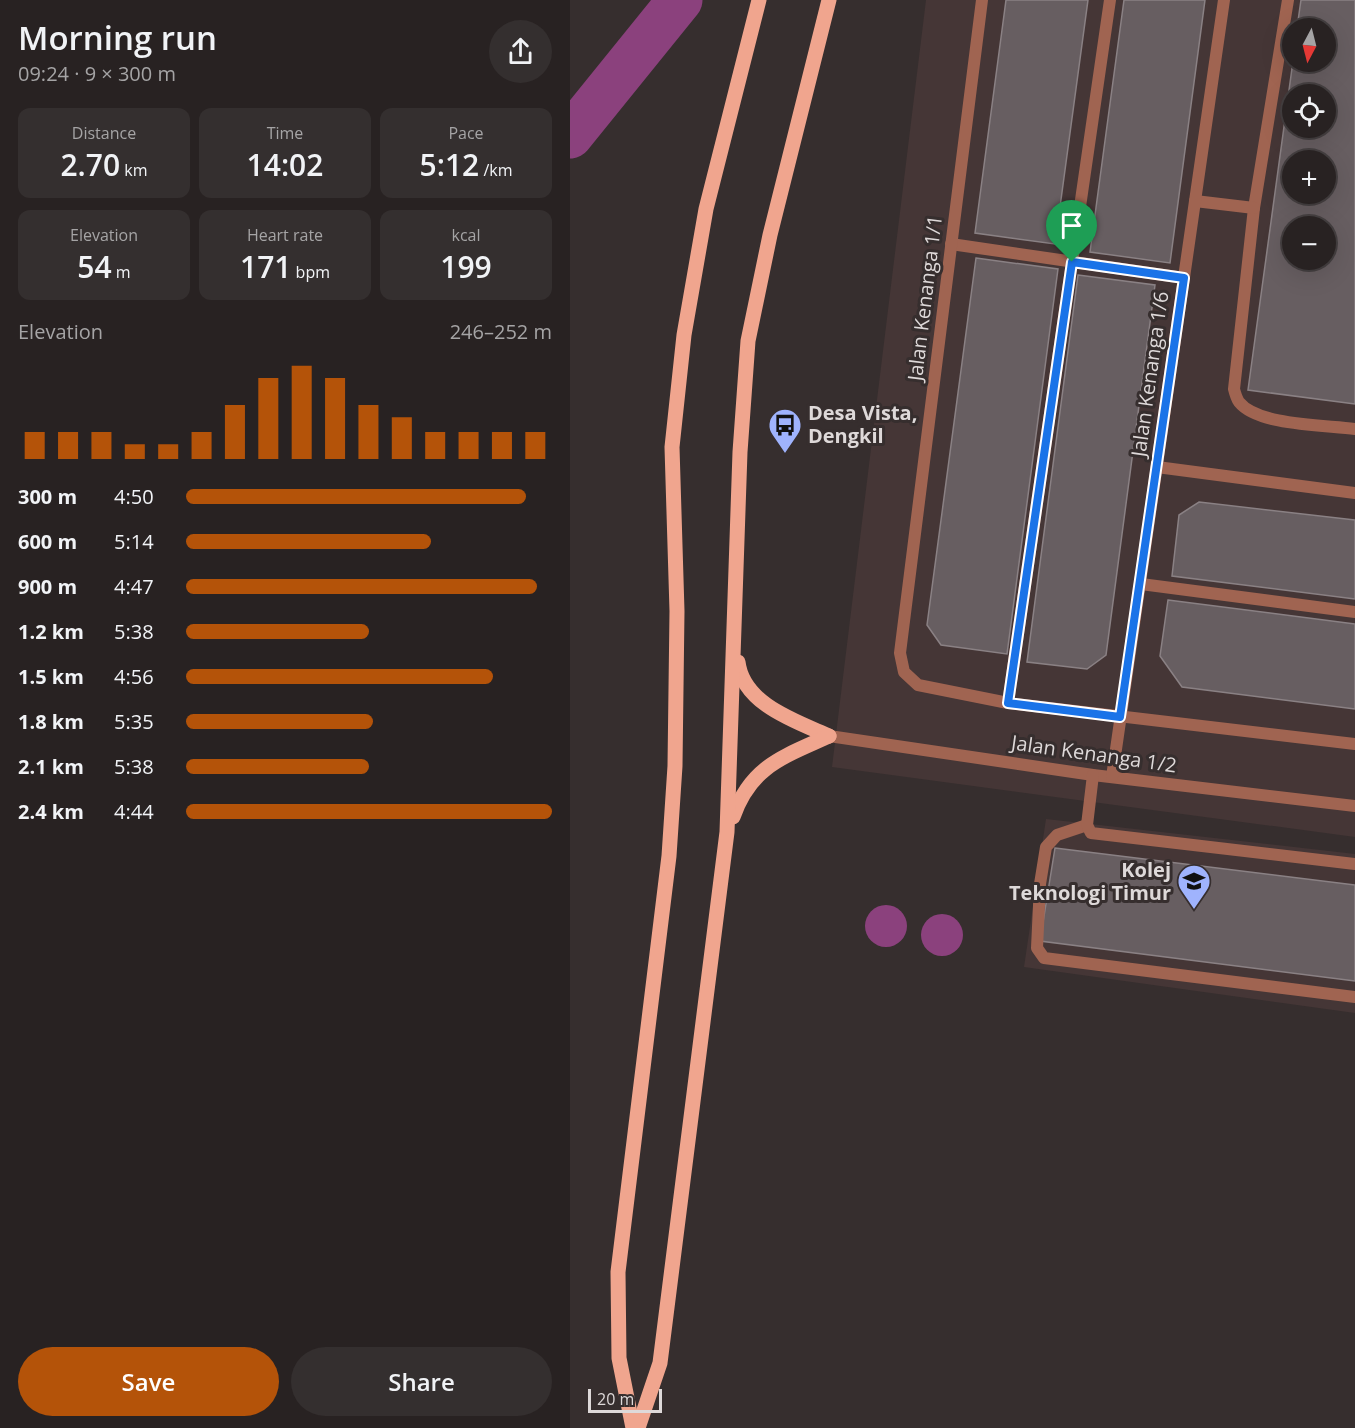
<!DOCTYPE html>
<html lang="en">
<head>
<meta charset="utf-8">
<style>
	:root { --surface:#282222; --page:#342f2f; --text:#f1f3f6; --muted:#a5a4a5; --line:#443f40; --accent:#b45309 }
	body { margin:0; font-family:"Open Sans",sans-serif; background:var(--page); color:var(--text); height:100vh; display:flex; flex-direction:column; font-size:22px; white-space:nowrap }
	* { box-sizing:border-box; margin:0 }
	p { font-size:20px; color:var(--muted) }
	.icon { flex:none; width:33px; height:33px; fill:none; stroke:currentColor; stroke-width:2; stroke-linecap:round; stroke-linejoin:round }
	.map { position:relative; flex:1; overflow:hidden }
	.drawer { display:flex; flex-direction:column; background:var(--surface); width:570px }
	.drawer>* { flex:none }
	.needle { width:39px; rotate:187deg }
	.controls { position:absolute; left:712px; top:18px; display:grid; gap:12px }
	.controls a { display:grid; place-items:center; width:54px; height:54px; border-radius:50%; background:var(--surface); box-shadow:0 6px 24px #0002,0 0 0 2px var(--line); font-size:30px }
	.scale { position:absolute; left:18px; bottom:15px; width:74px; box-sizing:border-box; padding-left:6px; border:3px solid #ded9d9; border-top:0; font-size:16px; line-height:21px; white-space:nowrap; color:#ded9d9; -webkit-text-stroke:4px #362e2e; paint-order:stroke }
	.pin { position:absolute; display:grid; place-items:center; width:51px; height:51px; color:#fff; margin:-62px -26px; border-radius:50% 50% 50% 0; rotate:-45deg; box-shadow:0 0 6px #0007 }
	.pin .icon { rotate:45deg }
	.round { display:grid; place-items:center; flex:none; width:63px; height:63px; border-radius:32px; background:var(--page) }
	.headline { display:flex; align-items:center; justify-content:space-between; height:102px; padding:0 18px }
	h1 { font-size:33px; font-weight:600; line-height:45px }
	.figures { display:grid; grid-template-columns:repeat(3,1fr); gap:9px; height:102px; padding:6px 18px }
	.figures div { display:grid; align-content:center; border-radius:12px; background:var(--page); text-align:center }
	.figures b { font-size:30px; font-weight:600 }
	.figures small { font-size:16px; font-weight:400 }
	.figures p { font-size:16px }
	.chart { height:168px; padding:12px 18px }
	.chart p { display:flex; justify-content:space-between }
	.chart svg { width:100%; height:108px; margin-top:6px; stroke:var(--accent); stroke-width:6 }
	.cta { display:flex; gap:12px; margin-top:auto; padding:12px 18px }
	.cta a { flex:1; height:69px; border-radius:36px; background:var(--accent); color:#fff; font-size:24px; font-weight:600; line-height:69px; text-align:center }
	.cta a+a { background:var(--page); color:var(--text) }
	ul { padding:0 18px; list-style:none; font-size:20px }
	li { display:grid; grid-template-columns:96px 72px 1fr; align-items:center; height:45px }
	li i { height:15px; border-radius:8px; background:var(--accent) }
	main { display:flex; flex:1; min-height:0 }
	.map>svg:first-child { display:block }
</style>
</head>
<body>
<main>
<section class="drawer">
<div class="headline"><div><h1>Morning run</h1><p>09:24 · 9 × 300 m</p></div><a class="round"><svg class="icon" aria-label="share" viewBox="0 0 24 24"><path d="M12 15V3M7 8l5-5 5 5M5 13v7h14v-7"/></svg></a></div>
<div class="figures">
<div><p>Distance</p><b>2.70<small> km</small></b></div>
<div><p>Time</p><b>14:02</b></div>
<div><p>Pace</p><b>5:12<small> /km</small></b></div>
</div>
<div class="figures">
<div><p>Elevation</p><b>54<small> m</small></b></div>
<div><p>Heart rate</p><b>171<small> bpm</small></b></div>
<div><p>kcal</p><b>199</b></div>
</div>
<div class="chart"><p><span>Elevation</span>246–252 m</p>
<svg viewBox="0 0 160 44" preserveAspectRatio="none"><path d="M5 44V33M15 44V33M25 44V33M35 44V38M45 44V38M55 44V33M65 44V22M75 44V11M85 44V6M95 44V11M105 44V22M115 44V27M125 44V33M135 44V33M145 44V33M155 44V33"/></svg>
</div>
<ul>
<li><b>300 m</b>4:50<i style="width:93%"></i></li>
<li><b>600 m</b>5:14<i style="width:67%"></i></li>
<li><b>900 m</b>4:47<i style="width:96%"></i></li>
<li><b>1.2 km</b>5:38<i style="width:50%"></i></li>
<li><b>1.5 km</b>4:56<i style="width:84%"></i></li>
<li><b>1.8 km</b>5:35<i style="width:51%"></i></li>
<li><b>2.1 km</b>5:38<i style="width:50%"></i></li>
<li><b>2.4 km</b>4:44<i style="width:100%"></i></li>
</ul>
<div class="cta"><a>Save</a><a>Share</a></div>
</section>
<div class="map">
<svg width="785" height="1428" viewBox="0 0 785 1428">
	<rect width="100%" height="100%" fill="#362e2e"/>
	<g fill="#453636" fill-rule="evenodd">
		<path d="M356 0H785V837L262 767ZM723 28H756V62H723ZM723 94H756V128H723ZM723 160H756V194H723ZM723 226H756V260H723Z"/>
		<path d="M476 819 785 854V1013L454 967Z"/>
	</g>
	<g fill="#8b417d">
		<circle cx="316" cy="926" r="21"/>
		<circle cx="372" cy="935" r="21"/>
	</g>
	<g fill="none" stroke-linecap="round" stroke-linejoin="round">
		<path stroke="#8b417d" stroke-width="45" d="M0 136 110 0"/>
	</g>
	<g fill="#675e61" stroke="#8a8184" stroke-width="1.5" fill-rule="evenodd">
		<path d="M436 0H518L485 244 405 233Z"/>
		<path d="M554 0H635L600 263 520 252Z"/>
		<path d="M731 0H785V404L678 390 723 61 756 62V28H727ZM723 94H756V128H723ZM723 160H756V194H723ZM723 226H756V260H723Z"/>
		<path d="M406 258 488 269 437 654 371 645 357 625Z"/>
		<path d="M508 275 585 285 536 655 517 669 457 662Z"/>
		<path d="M629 502 785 520V599L602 576 609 515Z"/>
		<path d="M598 600 785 624V709L612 687 590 656Z"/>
		<path d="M485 848 785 885V981L470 941Z"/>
	</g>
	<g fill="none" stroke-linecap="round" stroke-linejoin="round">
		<g stroke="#a06451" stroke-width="12">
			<path d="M718 0 684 208 664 389C665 393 667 399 669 402 688 426 756 425 785 429"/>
			<path d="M625 201 684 208"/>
			<path d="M381 244 614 278"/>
			<path d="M571 584 785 612"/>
			<path d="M438 703 540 0"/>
			<path d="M517 825 487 835 476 847 470 884 467 948 474 958 785 997"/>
		</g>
		<g stroke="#a06451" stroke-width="12">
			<path d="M412 0 330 653 334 672 348 685 438 703 785 744"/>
			<path d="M587 467 785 493"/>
			<path d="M259 736 523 775 785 806"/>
			<path d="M523 775 517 825 521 833 785 864"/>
			<path d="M542 777 654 0"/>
		</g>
		<g stroke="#f0a58e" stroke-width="15">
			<path d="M168 662C173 704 225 721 259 736"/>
			<path d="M163 817C181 766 213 757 259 736"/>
			<path d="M63 1428 49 1358 48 1272 99 856 105 766 107 611 102 447 114 335 136 209 189 0"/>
			<path d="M68 1428 90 1363 157 832 170 452 178 341 200 235 259 0"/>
		</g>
	</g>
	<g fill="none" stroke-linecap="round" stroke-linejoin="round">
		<defs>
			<path id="route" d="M502 262 614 278 550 717 438 703Z"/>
		</defs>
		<use href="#route" stroke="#fff" stroke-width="12"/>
		<use href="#route" stroke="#1a73e8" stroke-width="8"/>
	</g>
	<defs>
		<symbol id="bus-pin" viewBox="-11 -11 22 30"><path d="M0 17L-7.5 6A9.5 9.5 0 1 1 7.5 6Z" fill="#9fb3fd" stroke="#362e2e"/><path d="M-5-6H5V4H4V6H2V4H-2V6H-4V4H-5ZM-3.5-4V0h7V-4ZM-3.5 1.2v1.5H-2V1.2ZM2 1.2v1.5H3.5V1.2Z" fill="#111"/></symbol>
		<symbol id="university-pin" viewBox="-11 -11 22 30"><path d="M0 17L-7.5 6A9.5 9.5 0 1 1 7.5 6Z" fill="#9fb3fd" stroke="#362e2e"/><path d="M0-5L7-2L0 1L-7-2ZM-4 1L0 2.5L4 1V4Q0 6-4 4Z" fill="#111"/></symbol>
	</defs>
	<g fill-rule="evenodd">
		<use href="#bus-pin" x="196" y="406" width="38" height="52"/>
		<use href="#university-pin" x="605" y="862" width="38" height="52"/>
	</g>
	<g text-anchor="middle" stroke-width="6" stroke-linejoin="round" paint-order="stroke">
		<g font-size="20" fill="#ded9d9" stroke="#362e2e">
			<text transform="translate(355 298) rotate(-83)" y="7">Jalan Kenanga 1/1</text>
			<text transform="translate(580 374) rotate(-82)" y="7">Jalan Kenanga 1/6</text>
			<text transform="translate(524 754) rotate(8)" y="7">Jalan Kenanga 1/2</text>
		</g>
		<g font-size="20" font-weight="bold" fill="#ded9d9" stroke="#362e2e" text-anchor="start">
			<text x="238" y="420">Desa Vista,<tspan x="238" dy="23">Dengkil</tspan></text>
			<text x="601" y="877" text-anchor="end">Kolej<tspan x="601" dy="23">Teknologi Timur</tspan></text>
		</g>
	</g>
</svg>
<div class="controls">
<a><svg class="needle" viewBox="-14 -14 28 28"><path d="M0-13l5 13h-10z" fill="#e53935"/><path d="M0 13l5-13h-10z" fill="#a5a4a5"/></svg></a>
<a><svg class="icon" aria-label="locate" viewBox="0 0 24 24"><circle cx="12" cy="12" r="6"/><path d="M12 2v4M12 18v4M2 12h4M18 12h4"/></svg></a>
<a>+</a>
<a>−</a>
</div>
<div class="scale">20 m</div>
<div class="pin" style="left:502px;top:262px;background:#1e9e55"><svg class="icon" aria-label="arrive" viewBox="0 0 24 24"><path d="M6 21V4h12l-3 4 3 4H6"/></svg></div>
</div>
</main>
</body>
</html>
